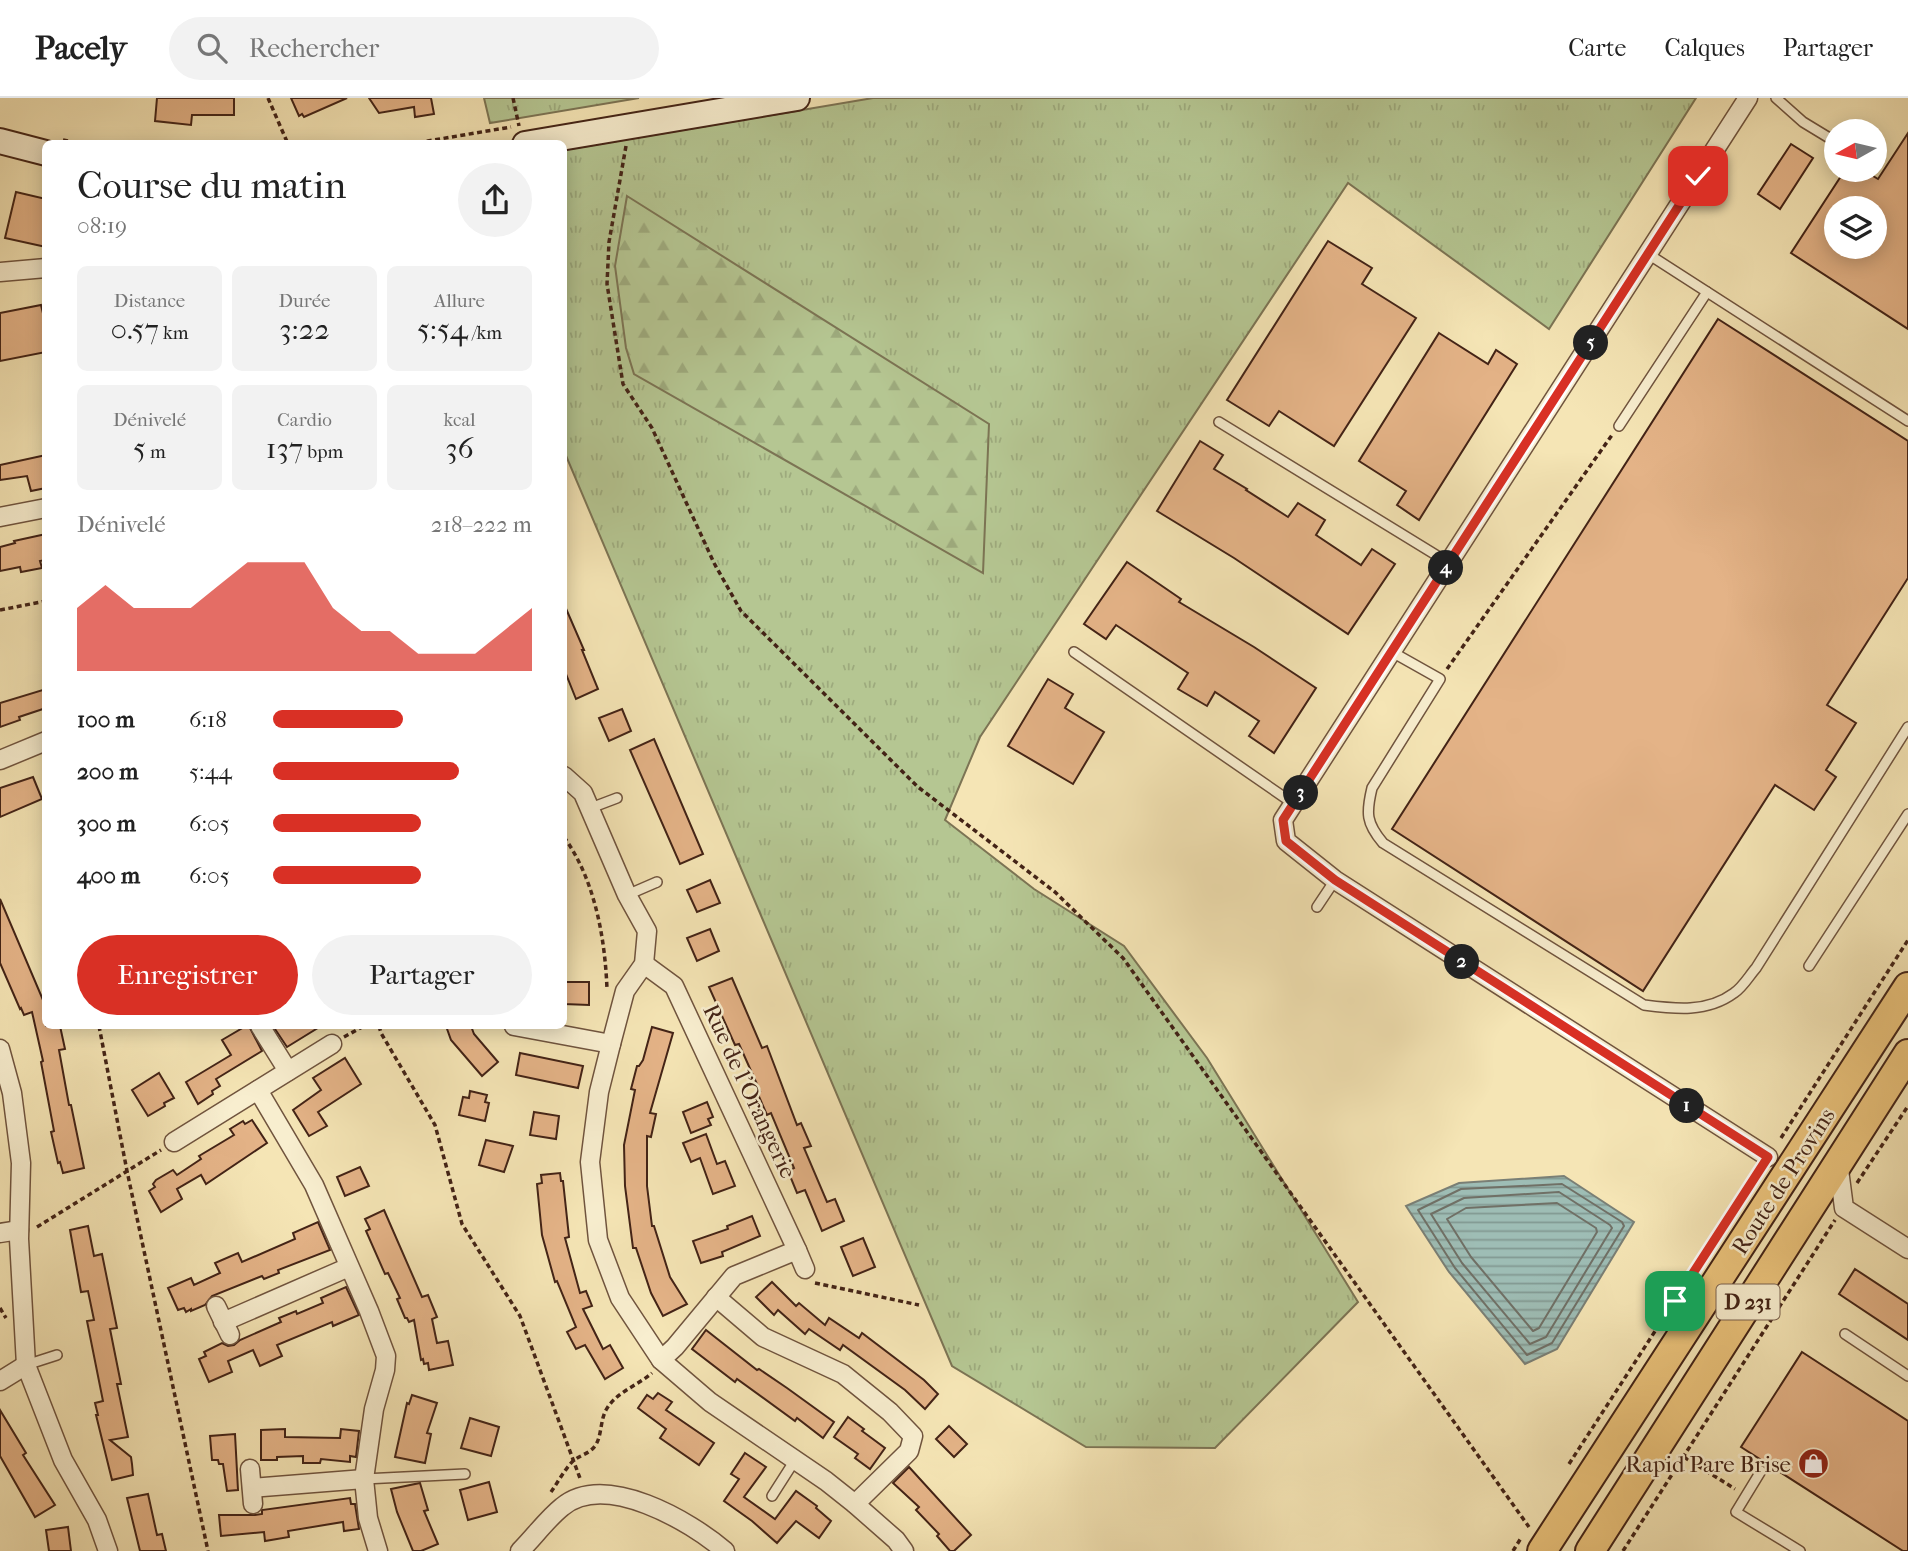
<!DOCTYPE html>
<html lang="fr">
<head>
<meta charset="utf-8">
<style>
	:root { --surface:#fff; --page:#f2f2f2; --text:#222; --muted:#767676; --line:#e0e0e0; --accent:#d93025 }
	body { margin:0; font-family:"IM FELL French Canon",serif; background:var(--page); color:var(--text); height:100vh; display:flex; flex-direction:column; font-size:26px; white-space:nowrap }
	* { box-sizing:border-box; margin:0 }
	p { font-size:23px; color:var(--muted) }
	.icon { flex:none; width:38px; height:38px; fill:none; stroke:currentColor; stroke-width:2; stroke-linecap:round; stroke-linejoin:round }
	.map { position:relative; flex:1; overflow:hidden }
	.sheet { position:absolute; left:42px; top:42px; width:525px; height:889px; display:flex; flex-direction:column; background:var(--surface); border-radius:10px; box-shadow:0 4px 18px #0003 }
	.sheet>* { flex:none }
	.needle { width:46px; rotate:262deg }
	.controls { position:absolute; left:1824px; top:21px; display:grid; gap:14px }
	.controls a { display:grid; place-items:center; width:63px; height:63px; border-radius:50%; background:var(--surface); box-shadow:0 4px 18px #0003; font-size:35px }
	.pin { position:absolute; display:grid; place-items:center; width:60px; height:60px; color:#fff; margin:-30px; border-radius:14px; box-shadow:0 4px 10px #0006 }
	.km { position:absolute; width:35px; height:35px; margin:-18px; border-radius:50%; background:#222; color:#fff; font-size:19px; line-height:35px; text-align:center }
	.round { display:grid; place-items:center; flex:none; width:74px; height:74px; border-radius:37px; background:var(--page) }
	.head { display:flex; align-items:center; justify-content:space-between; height:119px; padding:0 35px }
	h1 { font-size:38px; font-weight:600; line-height:52px }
	.stats { display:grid; grid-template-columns:repeat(3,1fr); gap:10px; height:119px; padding:7px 35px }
	.stats div { display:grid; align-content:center; border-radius:10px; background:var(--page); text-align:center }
	.stats b { font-size:30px; font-weight:600 }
	.stats small { font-size:19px; font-weight:400 }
	.stats p { font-size:19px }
	.chart { height:196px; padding:14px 35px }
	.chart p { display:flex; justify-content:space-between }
	.chart svg { width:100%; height:126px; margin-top:7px; fill:var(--accent); opacity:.7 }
	.cta { display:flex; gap:14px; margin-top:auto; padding:14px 35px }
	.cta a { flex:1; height:80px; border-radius:42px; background:var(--accent); color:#fff; font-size:28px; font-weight:600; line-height:80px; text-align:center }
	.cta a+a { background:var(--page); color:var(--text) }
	ul { padding:0 35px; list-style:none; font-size:23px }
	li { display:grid; grid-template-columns:112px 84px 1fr; align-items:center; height:52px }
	li i { height:18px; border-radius:9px; background:var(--accent) }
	header { display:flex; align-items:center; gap:42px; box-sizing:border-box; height:98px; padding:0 35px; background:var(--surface); border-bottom:2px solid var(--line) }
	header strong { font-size:33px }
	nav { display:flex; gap:38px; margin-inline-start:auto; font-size:24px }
	.search { width:490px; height:63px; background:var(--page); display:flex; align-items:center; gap:18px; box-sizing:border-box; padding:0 24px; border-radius:38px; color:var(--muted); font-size:26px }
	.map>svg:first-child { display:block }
</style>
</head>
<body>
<header>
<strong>Pacely</strong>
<div class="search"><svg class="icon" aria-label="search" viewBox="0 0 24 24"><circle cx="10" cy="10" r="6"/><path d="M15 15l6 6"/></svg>Rechercher</div>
<nav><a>Carte</a><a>Calques</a><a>Partager</a></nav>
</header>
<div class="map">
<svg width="1908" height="1453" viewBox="0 0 1908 1453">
	<defs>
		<pattern id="grass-tufts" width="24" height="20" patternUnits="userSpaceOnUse" patternTransform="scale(1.75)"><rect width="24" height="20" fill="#b5c692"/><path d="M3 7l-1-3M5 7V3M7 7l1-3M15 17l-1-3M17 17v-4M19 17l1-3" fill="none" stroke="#9daa7d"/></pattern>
		<pattern id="forest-firs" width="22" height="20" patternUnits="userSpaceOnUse" patternTransform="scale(1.75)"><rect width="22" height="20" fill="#b5c692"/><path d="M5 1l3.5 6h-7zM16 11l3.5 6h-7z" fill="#9daa7d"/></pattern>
		<pattern id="water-rules" width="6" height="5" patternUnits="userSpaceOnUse" patternTransform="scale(1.75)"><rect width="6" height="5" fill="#9ebdb5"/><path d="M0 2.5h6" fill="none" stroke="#829992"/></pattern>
	</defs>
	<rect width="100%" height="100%" fill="#f5e5b5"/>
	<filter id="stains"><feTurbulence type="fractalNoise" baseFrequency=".00286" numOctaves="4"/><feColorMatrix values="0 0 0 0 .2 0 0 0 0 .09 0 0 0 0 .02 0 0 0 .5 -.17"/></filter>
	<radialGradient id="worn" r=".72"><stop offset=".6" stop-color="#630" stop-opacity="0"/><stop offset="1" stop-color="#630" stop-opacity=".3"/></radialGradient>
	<g fill="url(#grass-tufts)" stroke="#7c7454" stroke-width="2">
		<path d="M484 0H639L490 25Z"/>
		<path d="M873 0H1696L1549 231 1348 85 980 639 945 722 1034 791 1124 848 1207 960 1358 1204 1215 1350 1086 1349 952 1268 564 353V52Z"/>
	</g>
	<path fill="url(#forest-firs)" stroke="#7c7454" stroke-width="2" d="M627 98 989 326 983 475 634 276 626 250 615 168Z"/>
	<path fill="url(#water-rules)" stroke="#7a7f75" stroke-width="2" d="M1564 1078 1634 1124 1557 1251 1525 1266 1449 1174 1406 1108 1459 1085Z"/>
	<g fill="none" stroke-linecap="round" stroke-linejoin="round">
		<g stroke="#707066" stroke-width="2">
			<path d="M1562 1086 1622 1124 1624 1128 1552 1245 1527 1257 1455 1170 1418 1112 1461 1091Z"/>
			<path d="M1559 1094 1610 1127 1612 1130 1546 1239 1530 1246 1462 1165 1431 1116 1464 1100Z"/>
			<path d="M1557 1105 1596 1130 1597 1134 1539 1230 1533 1233 1471 1159 1447 1121 1466 1110Z"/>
		</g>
	</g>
	<g fill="#e4b387" stroke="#432316" stroke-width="2" fill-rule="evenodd">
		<path d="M157 0H234V17H192L191 27 155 23Z"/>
		<path d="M291 0H347L304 19 302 16 299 18Z"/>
		<path d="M369 0H431L434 16 415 19 414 9 379 15Z"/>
		<path d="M1908 35V231L1791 155 1845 72H1863L1878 81ZM1836 110H1874V149H1836Z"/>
		<path d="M1791 46 1813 60 1780 111 1758 96Z"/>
		<path d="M16 94 46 101V149L5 140Z"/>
		<path d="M1328 143 1372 170 1362 186 1416 220 1334 348 1279 313 1269 328 1227 302Z"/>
		<path d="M41 207 46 228V254L0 263V215Z"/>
		<path d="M1718 221 1908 343V480L1827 607 1856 625 1826 672 1836 679 1814 712 1775 687 1643 893 1392 731Z"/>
		<path d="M1439 235 1488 266 1496 252 1517 266 1419 422 1397 407 1406 393 1359 363Z"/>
		<path d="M1200 343 1223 357 1214 371 1247 391 1246 392 1288 419 1298 405 1325 422 1316 437 1361 467 1372 451 1395 466 1348 536 1234 460 1157 413Z"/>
		<path d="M46 357V390L31 393 27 378 0 382V367Z"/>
		<path d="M46 436V462L40 463 42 470 21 474 20 469 0 473V449L15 445 14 443Z"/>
		<path d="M1127 464 1181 501 1179 504 1254 549 1316 590 1274 655 1249 638 1259 623 1215 594 1207 608 1178 591 1188 575 1116 527 1106 541 1084 526Z"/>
		<path d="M564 506 584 552H582L598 591 576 601 564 571Z"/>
		<path d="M1048 581 1073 596 1065 610 1104 634 1073 686 1008 648Z"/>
		<path d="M46 591V610L19 619 20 622 0 629V605Z"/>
		<path d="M622 611 631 633 609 643 599 620Z"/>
		<path d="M654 641 703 756 680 766 630 652Z"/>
		<path d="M33 679 42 701 0 719V690Z"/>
		<path d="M710 782 720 805 697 814 687 792Z"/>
		<path d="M0 801 46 909V928H60L65 951 59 952 69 1007H71L84 1070 63 1075 60 1064 58 1065 51 1034 54 1033 41 964 43 963 32 914 24 917 21 910 20 911 0 865Z"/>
		<path d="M710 831 719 853 697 863 687 840Z"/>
		<path d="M732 880 762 950 767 948 797 1027 801 1025 811 1048 804 1050 827 1104 835 1101 844 1123 822 1133 805 1092 797 1095 788 1073 794 1070 771 1015 767 1017 757 994 760 993 739 946 735 947 709 889Z"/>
		<path d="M564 884H589V907L564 906Z"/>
		<path d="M246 928H249L262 953 216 981 220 988 212 993 213 996 198 1006 186 984 231 957 222 942Z"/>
		<path d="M273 928H321L287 949Z"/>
		<path d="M446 928H471L474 936 498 964 482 978 451 942Z"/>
		<path d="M652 929 673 935 650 1015 656 1016 651 1039 647 1038V1088L652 1128H654L670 1179 687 1206 663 1218 651 1195 636 1150H633L625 1088 624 1047 635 992 631 991 637 968H639L643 962Z"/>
		<path d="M520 955 583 968 578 990 516 977Z"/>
		<path d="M345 960 361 986 318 1014 327 1028 309 1038 293 1012 321 992 313 980Z"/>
		<path d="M159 975 174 1000 164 1005 165 1008 148 1018 132 992Z"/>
		<path d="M470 993 487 997 485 1004 489 1005 485 1023 459 1017 463 999 469 1000Z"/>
		<path d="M707 1004 713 1019 708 1021 711 1027 691 1035 683 1014Z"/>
		<path d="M534 1014 559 1018 556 1041 530 1037Z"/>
		<path d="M252 1022 267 1045 206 1086 201 1077 177 1091 182 1101 161 1114 149 1093 155 1089 153 1086 156 1082 173 1072 177 1077 201 1061 199 1058 234 1037 230 1031 243 1023 245 1026Z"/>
		<path d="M706 1036 717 1066 725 1063 735 1088 713 1096 700 1060 691 1064 683 1045Z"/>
		<path d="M486 1042 513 1048 504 1074 479 1067Z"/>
		<path d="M360 1069 369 1088 345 1098 337 1079Z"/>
		<path d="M560 1075 561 1083H563L569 1139 565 1140 580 1195 586 1193 592 1208 583 1211 603 1251 610 1247 623 1270 605 1281 585 1247 576 1251 567 1234 576 1229 557 1183 555 1184 542 1137 537 1086 542 1085 541 1077Z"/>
		<path d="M384 1112 422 1199 428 1197 437 1219 432 1221 437 1245 448 1243 453 1267 429 1272 428 1265 424 1266 423 1261 421 1262 414 1222 409 1224 407 1220H405L397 1201 400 1200 388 1175 385 1176 366 1133 370 1131 365 1121Z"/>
		<path d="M752 1118 760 1138 722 1154 723 1158 701 1165 693 1143 728 1131 727 1128Z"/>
		<path d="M318 1124 330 1152 278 1172 279 1175 264 1181 262 1178 212 1198 205 1207 191 1213V1211L186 1214 184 1210 178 1212 168 1190 191 1180 194 1187 220 1175 215 1165 238 1155 242 1164 295 1141 293 1135Z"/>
		<path d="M88 1128 94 1158 102 1156 117 1230 110 1231 121 1286H117L128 1339 110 1342 131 1359 132 1366 133 1377 112 1382 96 1317H98L95 1305 103 1303 87 1223 94 1222 88 1193 81 1194 70 1132Z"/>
		<path d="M863 1140 875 1169 853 1178 841 1149Z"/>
		<path d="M1855 1171 1908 1206V1242L1839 1196Z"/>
		<path d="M772 1184 796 1208 799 1205 825 1227 829 1220 859 1240 862 1235 924 1282 938 1296 925 1311 905 1292 843 1247 840 1252 809 1231 805 1236 778 1212 774 1217 756 1199Z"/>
		<path d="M346 1189 359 1217 333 1228 332 1224 277 1247 282 1258 260 1268 253 1252 228 1263 232 1274 209 1284 199 1261 206 1258 204 1254 222 1245 228 1248 234 1247 240 1242 281 1224 279 1220 296 1213 297 1216 323 1205 321 1200Z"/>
		<path d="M706 1232 757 1272 759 1271 787 1290 834 1324 823 1340 797 1320 795 1323 737 1281 735 1284 692 1251Z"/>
		<path d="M1802 1254 1908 1323V1453H1903L1741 1349Z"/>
		<path d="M658 1295 672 1304 666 1312 714 1345 699 1367 660 1340 666 1331 638 1310 647 1297 653 1301Z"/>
		<path d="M412 1297 437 1305 427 1335 431 1336 425 1365 395 1359 407 1305 409 1306Z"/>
		<path d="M0 1312 26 1355 23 1357 55 1407 35 1419 0 1358Z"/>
		<path d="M848 1319 864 1331 862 1333 885 1350 870 1371 855 1360 858 1356 834 1339Z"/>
		<path d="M470 1320 499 1329 491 1358 461 1350Z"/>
		<path d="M949 1328 967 1346 954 1359 936 1341Z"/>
		<path d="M285 1331V1339L340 1340 341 1331 359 1333 356 1359 350 1358V1364L321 1361 320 1365H303V1358L277 1359V1362H261V1332Z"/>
		<path d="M235 1336 238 1392 227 1393 223 1366H219L218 1362H212L210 1338Z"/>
		<path d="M745 1355 766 1369 744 1399 775 1421 796 1393 817 1408 816 1410 831 1423 819 1440 796 1423 777 1445 752 1423 724 1403 739 1381 731 1376Z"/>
		<path d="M909 1369 971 1437 954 1453H950L937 1438 939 1436 916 1412 919 1409 893 1385Z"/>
		<path d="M489 1384 497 1414 468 1422 460 1392Z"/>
		<path d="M420 1385 428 1412 424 1413 438 1446 421 1453H413L397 1414 391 1391Z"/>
		<path d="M148 1396 157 1437 162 1436 166 1453H140L127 1400Z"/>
		<path d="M350 1400 351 1406H355L359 1431 344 1433 343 1424 288 1433 289 1439 265 1443 264 1434 221 1438 219 1417H255L262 1416V1412Z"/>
		<path d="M68 1429 71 1453H49L46 1432Z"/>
	</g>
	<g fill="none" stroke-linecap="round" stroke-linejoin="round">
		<defs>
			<g id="service">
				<path d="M1776 0 1803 24 1831 41"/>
				<path d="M1648 156 1908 323"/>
				<path d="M1219 324 1449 465"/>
				<path d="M1619 328 1707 194"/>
				<path d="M1074 554 1294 706"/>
				<path d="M1392 554 1440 581 1372 690C1366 715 1366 725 1383 745L1644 907C1675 911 1707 915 1734 895 1743 889 1749 878 1756 870L1908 629"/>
				<path d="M588 711 617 700"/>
				<path d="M627 797 657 784"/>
				<path d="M1317 809 1335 782"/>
				<path d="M1809 868 1908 716"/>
				<path d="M1845 1236 1908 1278"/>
				<path d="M26 1267 57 1257"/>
				<path d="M1761 1373 1736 1414 1800 1453"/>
				<path d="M364 1381 465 1376"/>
				<path d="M772 1398 795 1362"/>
			</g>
			<g id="minor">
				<path d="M1748 0 1283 722 1286 743 1335 782 1768 1059"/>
				<path d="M0 174 46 170"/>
				<path d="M0 419 46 410"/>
				<path d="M0 662 46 643"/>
				<path d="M564 678 583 695 627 797 647 833 644 866 625 893 611 946 599 994 590 1064 598 1142 620 1200 661 1262 710 1304 826 1383 855 1406 896 1442 904 1453"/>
				<path d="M644 866 674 888 797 1152 734 1178 675 1249 661 1262"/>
				<path d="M260 928 288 973"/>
				<path d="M514 928 611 946"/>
				<path d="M0 951 12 995 21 1065 19 1141 26 1267 63 1362 97 1422 108 1453"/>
				<path d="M258 992 314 1087 369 1213 386 1258 385 1272 374 1311 364 1381 368 1420 378 1453"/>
				<path d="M174 1044 332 946"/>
				<path d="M1838 1064 1844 1110 1908 1151"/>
				<path d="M0 1135 19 1132"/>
				<path d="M797 1152 805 1171"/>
				<path d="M716 1199 763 1239 843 1276 890 1314 913 1338 909 1353 855 1406"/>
				<path d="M216 1208 230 1237"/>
				<path d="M223 1224 349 1169"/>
				<path d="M0 1283 26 1267"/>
				<path d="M250 1371 253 1406"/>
				<path d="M252 1390 364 1381"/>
				<path d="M520 1453C534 1439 547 1421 562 1409 605 1373 690 1423 725 1453"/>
			</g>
			<g id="secondary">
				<path d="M0 43 46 55"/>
				<path d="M525 46 797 0"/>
			</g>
			<g id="primary">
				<path d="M1542 1453 1908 889"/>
				<path d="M1590 1453 1908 956"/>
			</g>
		</defs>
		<use href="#service" stroke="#70543e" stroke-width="12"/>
		<use href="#minor" stroke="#70543e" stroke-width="21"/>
		<use href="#secondary" stroke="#432316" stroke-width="28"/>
		<use href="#primary" stroke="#432316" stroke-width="32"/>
		<g stroke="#432316" stroke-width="3.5" stroke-dasharray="5 3.5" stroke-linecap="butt">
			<path d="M268 0 288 46"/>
			<path d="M513 0 519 28"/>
			<path d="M63 42 82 46"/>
			<path d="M410 46 511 29"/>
			<path d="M626 48 609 144 607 186 623 286 652 330 714 465 741 513 918 689 1055 794 1123 860 1529 1429"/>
			<path d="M0 512 46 503"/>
			<path d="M1447 571 1612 337"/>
			<path d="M564 739C595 782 605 840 607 891"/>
			<path d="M99 928 127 1073 208 1453"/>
			<path d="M379 928 381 935 435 1027 462 1126 520 1218 581 1383"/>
			<path d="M344 939 364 928"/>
			<path d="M1781 1040 1908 842"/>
			<path d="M1857 1085 1908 1008"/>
			<path d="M37 1129 161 1052"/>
			<path d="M815 1185 919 1207"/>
			<path d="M0 1210 6 1220"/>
			<path d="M1684 1359 1735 1391"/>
			<path d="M1569 1366 1742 1099"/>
			<path d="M551 1394C558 1384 565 1371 573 1363 580 1357 589 1356 595 1348 602 1338 600 1323 606 1312 616 1294 637 1288 652 1275"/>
			<path d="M1513 1453 1521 1440"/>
			<path d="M1623 1453 1835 1122"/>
		</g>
		<use href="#service" stroke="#f8eecf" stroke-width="9"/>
		<use href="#minor" stroke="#f8eecf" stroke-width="18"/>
		<use href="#secondary" stroke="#f8eecf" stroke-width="24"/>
		<use href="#primary" stroke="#eac27a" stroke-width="28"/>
	</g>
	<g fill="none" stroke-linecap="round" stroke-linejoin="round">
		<defs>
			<path id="route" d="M1675 1203 1768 1059 1335 782 1286 743 1283 722 1698 78"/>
		</defs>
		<use href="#route" stroke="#fff" stroke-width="14"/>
		<use href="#route" stroke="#d93025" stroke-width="9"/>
	</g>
	<defs>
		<symbol id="shop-disc" viewBox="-11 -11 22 22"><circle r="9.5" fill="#8f2418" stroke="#f8eecf"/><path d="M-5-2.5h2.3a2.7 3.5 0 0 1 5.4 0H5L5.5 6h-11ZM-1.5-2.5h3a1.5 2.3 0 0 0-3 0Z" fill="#fff"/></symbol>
	</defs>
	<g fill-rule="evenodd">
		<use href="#shop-disc" x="1796" y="1348" width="35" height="35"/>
	</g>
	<g text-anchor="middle" stroke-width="5" stroke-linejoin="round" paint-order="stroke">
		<rect fill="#f8eecf" stroke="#79604e" stroke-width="2" x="1716.5" y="1186.5" width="63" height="35" rx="5"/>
		<g font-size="21" font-weight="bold" fill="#432316">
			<text x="1748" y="1211">D 231</text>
		</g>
		<g font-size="23" fill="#432316" stroke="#f8eecf">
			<text transform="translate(750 993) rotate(65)" y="8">Rue de l'Orangerie</text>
			<text transform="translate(1783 1083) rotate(-57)" y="8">Route de Provins</text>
		</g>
		<g font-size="23" fill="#432316" stroke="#f8eecf" text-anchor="end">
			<text x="1791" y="1374">Rapid Pare Brise</text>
		</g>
	</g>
	<rect width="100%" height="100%" filter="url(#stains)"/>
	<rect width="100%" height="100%" fill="url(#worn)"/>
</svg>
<div class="controls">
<a><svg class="needle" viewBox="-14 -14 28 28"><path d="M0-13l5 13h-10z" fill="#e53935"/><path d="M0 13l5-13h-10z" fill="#767676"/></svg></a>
<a><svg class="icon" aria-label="layers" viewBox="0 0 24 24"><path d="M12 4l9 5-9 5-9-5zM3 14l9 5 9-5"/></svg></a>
</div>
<div class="pin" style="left:1675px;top:1203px;background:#1e9e55"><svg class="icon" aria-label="arrive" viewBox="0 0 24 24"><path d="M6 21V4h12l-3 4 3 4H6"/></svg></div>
<div class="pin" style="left:1698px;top:78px;background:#d93025"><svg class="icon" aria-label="check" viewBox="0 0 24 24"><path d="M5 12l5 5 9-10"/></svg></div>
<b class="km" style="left:1687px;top:1008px">1</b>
<b class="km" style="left:1462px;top:864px">2</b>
<b class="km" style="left:1301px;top:695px">3</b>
<b class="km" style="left:1446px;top:470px">4</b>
<b class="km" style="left:1591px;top:245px">5</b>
<section class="sheet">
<div class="head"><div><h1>Course du matin</h1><p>08:19</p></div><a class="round"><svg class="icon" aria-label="share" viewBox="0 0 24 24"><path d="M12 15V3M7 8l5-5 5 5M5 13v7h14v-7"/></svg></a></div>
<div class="stats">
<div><p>Distance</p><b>0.57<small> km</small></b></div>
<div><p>Durée</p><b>3:22</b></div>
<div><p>Allure</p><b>5:54<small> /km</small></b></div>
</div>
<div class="stats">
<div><p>Dénivelé</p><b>5<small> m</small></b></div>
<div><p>Cardio</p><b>137<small> bpm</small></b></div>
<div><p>kcal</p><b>36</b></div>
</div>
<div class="chart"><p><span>Dénivelé</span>218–222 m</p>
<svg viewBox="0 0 160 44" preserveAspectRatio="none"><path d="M0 44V22L10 14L20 22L30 22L40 22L50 14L60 6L70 6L80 6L90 22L100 30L110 30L120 38L130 38L140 38L150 30L160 22V44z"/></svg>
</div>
<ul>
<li><b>100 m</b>6:18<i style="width:50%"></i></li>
<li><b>200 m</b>5:44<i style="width:72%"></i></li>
<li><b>300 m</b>6:05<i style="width:57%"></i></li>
<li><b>400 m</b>6:05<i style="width:57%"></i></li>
</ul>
<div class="cta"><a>Enregistrer</a><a>Partager</a></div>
</section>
</div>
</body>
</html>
